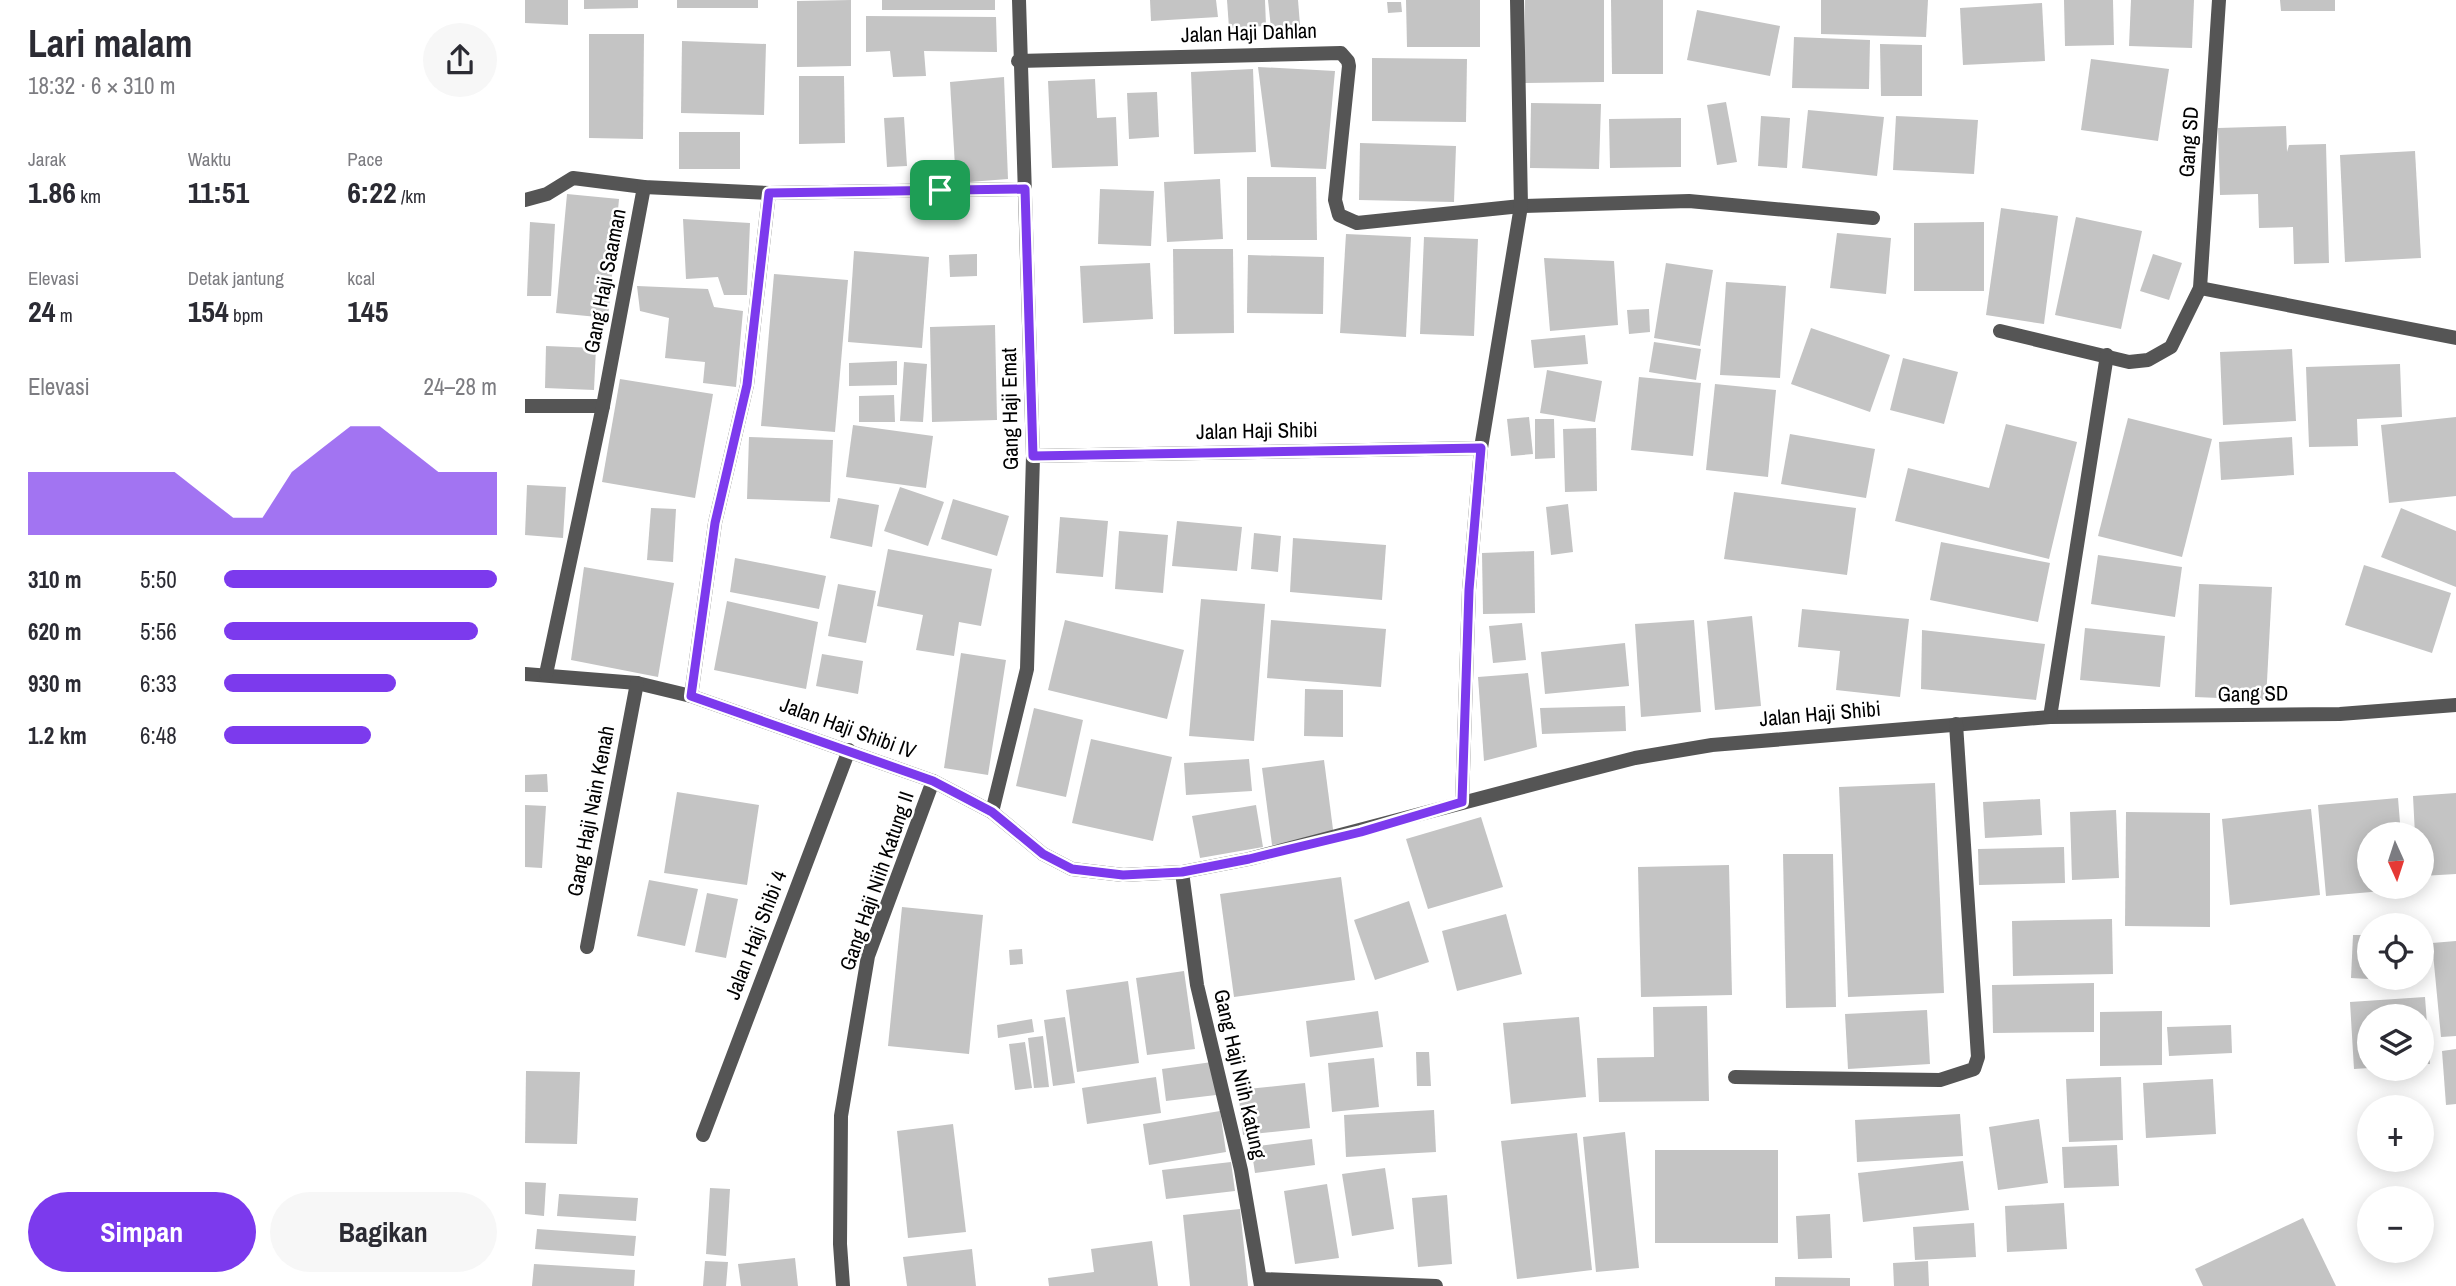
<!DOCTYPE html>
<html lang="id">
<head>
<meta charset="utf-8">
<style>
	:root { --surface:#fff; --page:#f7f7f7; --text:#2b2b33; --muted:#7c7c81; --accent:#7c3aed }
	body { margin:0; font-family:"Archivo Narrow",sans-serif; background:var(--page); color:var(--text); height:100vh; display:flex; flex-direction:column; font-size:26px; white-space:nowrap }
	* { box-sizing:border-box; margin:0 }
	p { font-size:23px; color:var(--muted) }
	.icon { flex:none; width:38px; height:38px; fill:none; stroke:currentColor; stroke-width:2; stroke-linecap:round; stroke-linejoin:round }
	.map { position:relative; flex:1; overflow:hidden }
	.sheet { display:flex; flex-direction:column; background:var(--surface); width:525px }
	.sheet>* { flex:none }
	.needle { width:46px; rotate:177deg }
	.tools { position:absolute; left:1832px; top:822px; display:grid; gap:14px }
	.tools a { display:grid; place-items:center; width:77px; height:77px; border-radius:50%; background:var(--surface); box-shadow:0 4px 18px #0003; font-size:35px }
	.pin { position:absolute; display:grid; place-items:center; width:60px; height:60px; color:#fff; margin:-30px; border-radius:14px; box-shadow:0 4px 10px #0006 }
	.round { display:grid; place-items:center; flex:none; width:74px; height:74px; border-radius:37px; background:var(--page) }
	.summary { display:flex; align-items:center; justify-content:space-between; height:119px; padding:0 28px }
	h1 { font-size:38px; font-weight:700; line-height:52px }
	.metrics { display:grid; grid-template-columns:repeat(3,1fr); gap:10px; height:119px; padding:7px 28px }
	.metrics div { display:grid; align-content:center }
	.metrics b { font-size:30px; font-weight:700 }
	.metrics small { font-size:19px; font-weight:400 }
	.metrics p { font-size:19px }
	.chart { height:196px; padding:14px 28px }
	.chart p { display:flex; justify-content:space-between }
	.chart svg { width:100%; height:126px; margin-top:7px; fill:var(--accent); opacity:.7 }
	.button { display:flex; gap:14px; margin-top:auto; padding:14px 28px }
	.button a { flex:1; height:80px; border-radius:42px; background:var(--accent); color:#fff; font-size:28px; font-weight:700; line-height:80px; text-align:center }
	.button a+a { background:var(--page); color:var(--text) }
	ul { padding:0 28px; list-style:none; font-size:23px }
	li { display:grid; grid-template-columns:112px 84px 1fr; align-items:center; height:52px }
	li i { height:18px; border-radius:9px; background:var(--accent) }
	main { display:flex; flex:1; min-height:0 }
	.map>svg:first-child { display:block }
</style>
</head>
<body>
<main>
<section class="sheet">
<div class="summary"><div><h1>Lari malam</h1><p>18:32 · 6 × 310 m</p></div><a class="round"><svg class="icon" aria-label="share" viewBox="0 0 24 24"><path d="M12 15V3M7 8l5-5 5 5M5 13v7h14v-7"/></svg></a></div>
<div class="metrics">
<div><p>Jarak</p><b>1.86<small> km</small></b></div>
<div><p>Waktu</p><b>11:51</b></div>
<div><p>Pace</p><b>6:22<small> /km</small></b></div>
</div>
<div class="metrics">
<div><p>Elevasi</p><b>24<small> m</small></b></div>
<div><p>Detak jantung</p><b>154<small> bpm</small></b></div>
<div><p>kcal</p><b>145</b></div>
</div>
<div class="chart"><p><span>Elevasi</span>24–28 m</p>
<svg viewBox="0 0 160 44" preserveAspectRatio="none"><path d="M0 44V22L10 22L20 22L30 22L40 22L50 22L60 30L70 38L80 38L90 22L100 14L110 6L120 6L130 14L140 22L150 22L160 22V44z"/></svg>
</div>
<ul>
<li><b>310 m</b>5:50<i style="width:100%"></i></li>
<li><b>620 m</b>5:56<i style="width:93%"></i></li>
<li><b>930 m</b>6:33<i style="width:63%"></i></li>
<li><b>1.2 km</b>6:48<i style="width:54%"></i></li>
</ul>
<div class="button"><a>Simpan</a><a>Bagikan</a></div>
</section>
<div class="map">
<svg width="1931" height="1286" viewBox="0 0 1931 1286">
	<rect width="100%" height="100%" fill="#fff"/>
	<g fill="#c4c4c4">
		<path d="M0 0H43V25L0 23Z"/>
		<path d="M59 0H113V8L59 9Z"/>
		<rect x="152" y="0" width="81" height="8"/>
		<path d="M326 0V66L272 67V1Z"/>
		<rect x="357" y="0" width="113" height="10"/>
		<path d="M625 0H691L693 17 626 21Z"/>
		<path d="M702 0H740L741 26 704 28Z"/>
		<path d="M743 0H773L775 25 746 28Z"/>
		<path d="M881 0H955V47H882Z"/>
		<path d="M1000 0H1079V82L1000 83Z"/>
		<path d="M1086 0H1138V74H1087Z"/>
		<path d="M1296 0H1403L1401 37 1296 34Z"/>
		<path d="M1539 0H1588L1589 45 1540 46Z"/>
		<path d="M1606 0H1669L1667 48 1604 46Z"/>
		<path d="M1755 0H1810V11H1756Z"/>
		<path d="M862 2H876L877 12 863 13Z"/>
		<path d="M1517 3 1520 61 1438 65 1435 8Z"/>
		<path d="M1172 10 1255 26 1245 76 1162 60Z"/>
		<path d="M341 16 471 17 472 52 399 51 401 76 368 77 365 51 341 52Z"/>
		<path d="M64 34H119L118 139 64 138Z"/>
		<path d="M1269 37 1345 40 1344 89 1267 88Z"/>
		<path d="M157 41 241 44 239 115 156 113Z"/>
		<path d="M1355 44 1397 45V96H1356Z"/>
		<path d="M847 58 942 59 941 122 847 121Z"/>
		<path d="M1566 59 1644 69 1633 141 1556 130Z"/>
		<path d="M733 67 810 71 801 169 746 167Z"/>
		<path d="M728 69 731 152 669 154 666 72Z"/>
		<path d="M274 76H319L320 143 274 144Z"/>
		<path d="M479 77 483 179 431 183 425 82Z"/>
		<path d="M570 79 572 118 591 117 593 166 527 168 523 81Z"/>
		<path d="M632 92 634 137 604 139 602 93Z"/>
		<path d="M1201 102 1212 162 1192 165 1182 105Z"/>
		<path d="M1006 103 1076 104 1074 169 1005 168Z"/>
		<path d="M1283 110 1359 117 1352 176 1277 168Z"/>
		<path d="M1236 116 1265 118 1262 168 1233 166Z"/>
		<path d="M1371 116 1453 120 1449 174 1368 170Z"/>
		<path d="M379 117 382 166 362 167 359 118Z"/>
		<path d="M1156 118V167L1085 168 1084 119Z"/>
		<path d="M1761 126 1762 152 1764 145 1801 144 1804 263 1769 264 1768 227 1734 228 1733 194 1695 195 1693 128Z"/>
		<rect x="154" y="132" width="61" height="37"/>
		<path d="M835 143 931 146 929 202 834 200Z"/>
		<path d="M1890 151 1896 258 1820 262 1815 155Z"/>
		<path d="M722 177H791L792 240H722Z"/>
		<path d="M695 179 698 239 642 242 639 182Z"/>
		<path d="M575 189 629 191 626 246 573 244Z"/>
		<path d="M42 194 94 199 83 318 31 313Z"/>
		<path d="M1476 208 1533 216 1519 324 1461 315Z"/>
		<path d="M1551 217 1617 231 1596 329 1530 315Z"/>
		<path d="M158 219 225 223 222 295H199L193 277 161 279Z"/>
		<path d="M5 222 30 224 26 296H2Z"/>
		<path d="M1459 222V291H1389V223Z"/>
		<path d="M1312 233 1366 238 1361 294 1305 288Z"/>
		<path d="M821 234 886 237 881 337 815 333Z"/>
		<path d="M899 237 953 239 949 336 895 334Z"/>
		<path d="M648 249H708L709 333 649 334Z"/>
		<path d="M329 251 404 257 397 348 323 342Z"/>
		<path d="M452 254V276L425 277 424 255Z"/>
		<path d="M1628 254 1657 263 1644 300 1615 291Z"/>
		<path d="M723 255 799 257 798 314 722 313Z"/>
		<path d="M1019 258 1089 261 1093 325 1025 331Z"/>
		<path d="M625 263 628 319 558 323 555 266Z"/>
		<path d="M1141 263 1188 270 1175 346 1129 338Z"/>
		<path d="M249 274 323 280 310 432 236 426Z"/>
		<path d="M1201 282 1261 286 1255 378 1195 375Z"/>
		<path d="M112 286 183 289 189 307 218 311 211 387 178 383 180 362 140 358 144 318 115 311Z"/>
		<path d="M1124 309 1125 332 1104 334 1102 310Z"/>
		<path d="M470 325 472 420 407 422 405 327Z"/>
		<path d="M1286 328 1365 355 1345 412 1266 384Z"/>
		<path d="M1060 335 1063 364 1009 368 1006 340Z"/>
		<path d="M1129 342 1176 349 1171 380 1124 372Z"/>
		<path d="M21 346 71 348 69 390 20 388Z"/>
		<path d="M1767 349 1771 421 1698 425 1695 352Z"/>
		<path d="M1378 358 1433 372 1419 424 1365 410Z"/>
		<path d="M372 361V385L324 386V363Z"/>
		<path d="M379 362 402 364 398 422 375 421Z"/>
		<path d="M1875 364 1877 417 1832 419 1833 446 1784 447 1781 367Z"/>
		<path d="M1022 370 1077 381 1070 422 1015 413Z"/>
		<path d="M1114 377 1176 383 1168 456 1106 450Z"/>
		<path d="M95 379 188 394 170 498 77 482Z"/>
		<path d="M1190 384 1251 390 1243 477 1181 470Z"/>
		<path d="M369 395 370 422H334V396Z"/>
		<path d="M1004 417 1008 454 986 456 982 419Z"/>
		<path d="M1931 417V496L1864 503 1856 425Z"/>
		<path d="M1603 418 1687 439 1657 557 1573 536Z"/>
		<path d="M1010 419H1029L1030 458 1010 459Z"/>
		<path d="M1481 424 1552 442 1524 559 1370 521 1383 468 1464 488Z"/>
		<path d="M328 425 408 436 401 488 321 477Z"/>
		<path d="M1071 428 1072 491 1040 492 1038 429Z"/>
		<path d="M1265 434 1350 449 1341 498 1256 484Z"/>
		<path d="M224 437 308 440 305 502 222 499Z"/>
		<path d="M1767 437 1769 475 1696 480 1694 442Z"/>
		<path d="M2 485 41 487 38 538 0 535Z"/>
		<path d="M375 487 419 502 403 546 359 531Z"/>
		<path d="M1209 492 1331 508 1322 575 1199 559Z"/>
		<path d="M313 498 354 505 347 547 305 538Z"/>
		<path d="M428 499 484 516 472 556 416 539Z"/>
		<path d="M1043 504 1048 552 1026 555 1021 507Z"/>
		<path d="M126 508 151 509 148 562 122 560Z"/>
		<path d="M1876 508 1931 531V587L1856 557Z"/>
		<path d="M535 517 583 521 578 577 531 573Z"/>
		<path d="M652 521 717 527 712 571 647 566Z"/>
		<path d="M594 531 643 535 638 593 590 589Z"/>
		<path d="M729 533 756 536 753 572 726 569Z"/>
		<path d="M768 538 861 545 857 600 765 592Z"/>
		<path d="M1416 542 1525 563 1513 622 1405 600Z"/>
		<path d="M363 549 467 569 456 626 434 622 429 656 391 650 398 615 352 606Z"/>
		<path d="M1009 551 1010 613 958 614 957 553Z"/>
		<path d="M1573 555 1657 567 1650 617 1566 604Z"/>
		<path d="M210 558 301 576 294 609 205 592Z"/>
		<path d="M1839 565 1926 593 1907 653 1820 625Z"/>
		<path d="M59 567 149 583 133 677 46 660Z"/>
		<path d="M313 584 351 591 341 643 303 636Z"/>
		<path d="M1674 584 1747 587 1741 700 1670 697Z"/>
		<path d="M676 599 740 604 729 741 664 736Z"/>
		<path d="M202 601 293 622 281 689 189 670Z"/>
		<path d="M1277 609 1384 619 1375 697 1311 690 1315 651 1273 647Z"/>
		<path d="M1227 616 1236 706 1190 710 1182 621Z"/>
		<path d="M540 620 659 650 642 719 523 690Z"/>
		<path d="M746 620 861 629 856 687 742 678Z"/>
		<path d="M1169 620 1176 712 1116 717 1110 624Z"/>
		<path d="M997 623 1001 660 968 663 964 626Z"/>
		<path d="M1560 628 1640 636 1635 687 1555 680Z"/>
		<path d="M1397 630 1520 644 1511 700 1396 689Z"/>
		<path d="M1100 643 1104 686 1020 694 1016 652Z"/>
		<path d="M436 653 481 660 463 775 419 768Z"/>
		<path d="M297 654 338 661 333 694 291 686Z"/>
		<path d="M1003 673 1012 747 959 761 953 677Z"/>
		<path d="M780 689 818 690V737L779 736Z"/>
		<path d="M1100 706 1101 731 1017 734 1015 708Z"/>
		<path d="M509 708 558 720 541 797 491 786Z"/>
		<path d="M566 739 647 757 628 841 547 823Z"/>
		<path d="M724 759 727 791 661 795 659 763Z"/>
		<path d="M799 760 809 837 747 845 737 768Z"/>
		<path d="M22 774 23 792H0V775Z"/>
		<path d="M1410 783 1419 993 1323 997 1314 787Z"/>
		<path d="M152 792 234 805 222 885 139 873Z"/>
		<path d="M1931 793V874L1897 876V835H1890L1888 796Z"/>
		<path d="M1873 798 1876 835H1844V887L1880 889 1801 896 1793 805Z"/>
		<path d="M1515 799 1517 835 1460 838 1458 802Z"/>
		<path d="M0 805 21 806 17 868 0 867Z"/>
		<path d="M731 805 738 847 675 858 667 816Z"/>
		<path d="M1786 809 1795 895 1705 905 1697 819Z"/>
		<path d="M1591 810 1594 878 1547 880 1545 812Z"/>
		<path d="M1601 812 1685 813V927L1600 926Z"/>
		<path d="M956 817 978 887 903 909 881 839Z"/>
		<path d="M1539 847 1540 883 1454 885 1453 849Z"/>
		<path d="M1258 854H1308L1311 1007 1261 1008Z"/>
		<path d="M1204 865 1207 995 1116 997 1113 867Z"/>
		<path d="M816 877 830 980 709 997 695 894Z"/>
		<path d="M124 880 173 889 160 946 112 936Z"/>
		<path d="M182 893 213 899 201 958 170 952Z"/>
		<path d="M884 901 904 962 850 980 829 920Z"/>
		<path d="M377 907 458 915 444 1054 363 1046Z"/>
		<path d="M981 914 997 974 932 991 917 931Z"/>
		<path d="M1587 919 1588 974 1488 976 1487 921Z"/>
		<path d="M1828 935H1844V979L1826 978Z"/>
		<path d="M1931 941V1036L1916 1037 1907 943Z"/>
		<path d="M497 949 498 964 485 965 484 950Z"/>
		<path d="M659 971 670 1049 622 1055 611 978Z"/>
		<path d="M603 981 614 1063 552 1072 541 990Z"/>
		<path d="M1569 983V1032L1468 1033 1467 985Z"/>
		<path d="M1900 997 1905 1064H1897V1017H1844V1068L1829 1069 1825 1002Z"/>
		<path d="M1182 1006 1184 1101 1074 1102 1072 1058 1129 1057 1128 1007Z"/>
		<path d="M1402 1010 1405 1064 1323 1069 1320 1014Z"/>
		<path d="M853 1011 858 1047 785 1057 781 1021Z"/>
		<path d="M1637 1011V1065L1575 1066V1012Z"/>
		<path d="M540 1017 550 1083 528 1086 519 1020Z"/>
		<path d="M1054 1017 1061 1097 986 1104 978 1023Z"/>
		<path d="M507 1019 509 1032 473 1038 472 1025Z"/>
		<path d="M1706 1025 1707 1053 1644 1056 1642 1027Z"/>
		<path d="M518 1036 524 1087 509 1088 503 1038Z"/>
		<path d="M500 1042 507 1088 490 1090 484 1044Z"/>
		<path d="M1931 1049V1104L1921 1105 1917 1051Z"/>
		<path d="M891 1052H904L906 1086H892Z"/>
		<path d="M849 1058 854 1107 807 1112 803 1063Z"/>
		<path d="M687 1062 691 1095 641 1101 637 1069Z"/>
		<path d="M1 1071 55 1072 52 1144 0 1143Z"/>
		<path d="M631 1077 636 1113 562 1124 557 1088Z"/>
		<path d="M1596 1077 1598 1140 1544 1142 1541 1079Z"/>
		<path d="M1688 1079 1691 1134 1621 1138 1618 1083Z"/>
		<path d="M780 1083 785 1128 718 1135 713 1090Z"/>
		<path d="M909 1110 911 1152 821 1157 819 1115Z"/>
		<path d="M695 1111 701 1152 624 1165 618 1124Z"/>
		<path d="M1435 1114 1438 1156 1332 1162 1330 1120Z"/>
		<path d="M1514 1119 1523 1183 1473 1190 1464 1127Z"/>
		<path d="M428 1124 441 1232 383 1238 372 1131Z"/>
		<path d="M1100 1132 1114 1268 1071 1272 1058 1137Z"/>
		<path d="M1052 1133 1067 1270 992 1279 976 1141Z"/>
		<path d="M787 1139 790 1165 730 1173 726 1147Z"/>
		<path d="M1592 1145 1594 1186 1539 1188 1537 1147Z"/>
		<rect x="1130" y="1150" width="123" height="93"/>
		<path d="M1438 1161 1444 1210 1338 1222 1333 1173Z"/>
		<path d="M706 1162 710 1191 641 1199 637 1170Z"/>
		<path d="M860 1168 869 1229 827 1236 817 1174Z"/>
		<path d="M0 1182 21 1183 19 1216 0 1214Z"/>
		<path d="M802 1184 814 1258 770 1264 759 1191Z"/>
		<path d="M185 1188 205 1189 201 1256 181 1254Z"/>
		<path d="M34 1194 113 1198 111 1221 32 1216Z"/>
		<path d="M922 1195 927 1264 893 1267 887 1198Z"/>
		<path d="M1539 1203 1542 1249 1482 1252 1480 1206Z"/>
		<path d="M715 1209 723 1286H665L658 1215Z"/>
		<path d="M1305 1214 1307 1258 1273 1259 1271 1216Z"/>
		<path d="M1778 1218 1811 1286H1678L1670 1269Z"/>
		<path d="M1449 1223 1451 1257 1390 1260 1388 1227Z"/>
		<path d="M12 1229 111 1236 109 1256 10 1249Z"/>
		<path d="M627 1241 633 1286H524L523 1278 569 1272 566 1249Z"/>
		<path d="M447 1249 451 1286H382L378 1257Z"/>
		<path d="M270 1258 273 1286H216L213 1264Z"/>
		<path d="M180 1261 203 1262 201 1286H178Z"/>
		<path d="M1403 1261 1404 1286H1369L1368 1263Z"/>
		<path d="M9 1264 110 1270 109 1286H7Z"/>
		<path d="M1250 1277 1325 1278V1286H1250Z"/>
	</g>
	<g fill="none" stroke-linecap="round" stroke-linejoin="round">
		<g stroke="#555" stroke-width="14">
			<path d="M493 61 816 53 823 61 824 66 810 200 814 215 832 223 996 206 1164 201 1348 218"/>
			<path d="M0 200 22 194 48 178 119 187 244 193 500 189"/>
			<path d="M1675 288 1931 338"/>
			<path d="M1475 331 1604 362 1623 360 1646 347 1675 288 1694 0"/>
			<path d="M0 406H78"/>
			<path d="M508 456 956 448"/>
			<path d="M0 674 112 683 166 696 408 781 467 812 518 854 547 869 598 875 657 872 724 859 1036 777 1110 758 1187 745 1525 717 1815 714 1931 705"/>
			<path d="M21 674 78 406 119 187"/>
			<path d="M166 696 190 523 222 385 244 193"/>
			<path d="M1525 717 1582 355"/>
			<path d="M937 802 944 590 956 448 996 206 992 0"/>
			<path d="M467 812 502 669 508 456 494 0"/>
			<path d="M657 872 672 985 716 1170 736 1286"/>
			<path d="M62 947 112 683"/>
			<path d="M1210 1077 1415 1080 1449 1069 1453 1057 1431 724"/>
			<path d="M178 1135 324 750"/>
			<path d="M736 1279 911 1286"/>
			<path d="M318 1286 315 1244 316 1116 343 956 408 781"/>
		</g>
	</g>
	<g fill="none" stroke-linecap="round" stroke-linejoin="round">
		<defs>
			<path id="route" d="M500 189 508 456 956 448 944 590 937 802 836 832 724 859 657 872 598 875 547 869 518 854 467 812 408 781 166 696 190 523 222 385 244 193Z"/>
		</defs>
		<use href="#route" stroke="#fff" stroke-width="14"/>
		<use href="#route" stroke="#7c3aed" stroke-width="9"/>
	</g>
	<g text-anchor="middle" stroke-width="5" stroke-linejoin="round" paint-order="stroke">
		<g font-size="21" fill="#000" stroke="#fff">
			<text transform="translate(724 33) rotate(-2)" y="7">Jalan Haji Dahlan</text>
			<text transform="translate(1664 142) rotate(-86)" y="7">Gang SD</text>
			<text transform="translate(80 281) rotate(-79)" y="7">Gang Haji Saaman</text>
			<text transform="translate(485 409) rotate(-91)" y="7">Gang Haji Emat</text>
			<text transform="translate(732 431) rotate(-1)" y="7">Jalan Haji Shibi</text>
			<text transform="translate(1728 694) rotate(-1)" y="7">Gang SD</text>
			<text transform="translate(1295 714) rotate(-5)" y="7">Jalan Haji Shibi</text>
			<text transform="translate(323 728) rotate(20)" y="7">Jalan Haji Shibi IV</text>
			<text transform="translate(66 811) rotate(-79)" y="7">Gang Haji Nain Kenah</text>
			<text transform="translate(352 881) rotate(-71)" y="7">Gang Haji Niih Katung II</text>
			<text transform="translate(231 935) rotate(-69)" y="7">Jalan Haji Shibi 4</text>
			<text transform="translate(715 1074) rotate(77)" y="7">Gang Haji Niih Katung</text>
		</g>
	</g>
</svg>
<div class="tools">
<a><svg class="needle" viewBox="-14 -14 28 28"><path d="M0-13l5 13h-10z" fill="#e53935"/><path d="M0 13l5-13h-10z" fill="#7c7c81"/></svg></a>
<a><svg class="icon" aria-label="locate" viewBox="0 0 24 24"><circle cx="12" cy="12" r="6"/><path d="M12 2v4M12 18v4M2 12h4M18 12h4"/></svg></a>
<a><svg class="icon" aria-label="layers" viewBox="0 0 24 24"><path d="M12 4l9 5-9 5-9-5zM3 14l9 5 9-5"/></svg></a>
<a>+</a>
<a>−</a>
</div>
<div class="pin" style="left:415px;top:190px;background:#1e9e55"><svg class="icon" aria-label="arrive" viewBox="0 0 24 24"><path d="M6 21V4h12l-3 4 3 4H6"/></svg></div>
</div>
</main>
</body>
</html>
